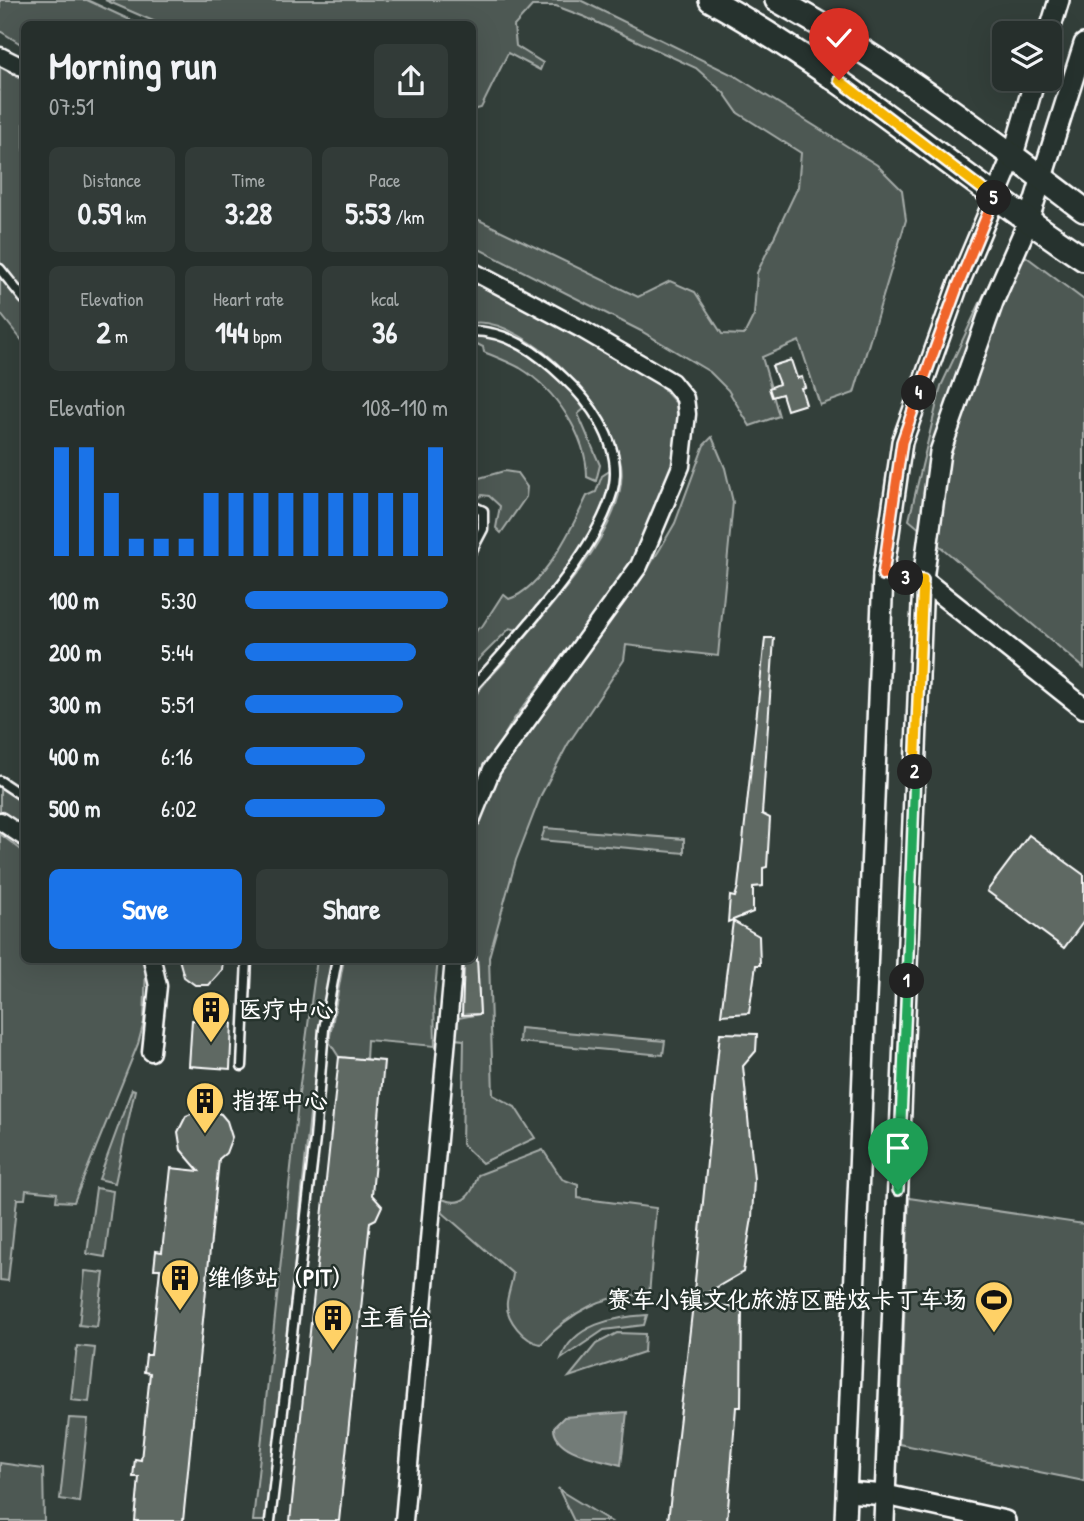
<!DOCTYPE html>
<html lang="en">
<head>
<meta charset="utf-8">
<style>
	:root { --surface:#262f2c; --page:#323b38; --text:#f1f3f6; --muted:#a4a9a9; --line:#424a48; --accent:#1a73e8 }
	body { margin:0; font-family:"Patrick Hand","LXGW WenKai TC",sans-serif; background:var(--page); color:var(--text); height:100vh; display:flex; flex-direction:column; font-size:26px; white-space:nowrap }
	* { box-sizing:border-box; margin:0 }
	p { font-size:23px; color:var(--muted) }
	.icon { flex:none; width:38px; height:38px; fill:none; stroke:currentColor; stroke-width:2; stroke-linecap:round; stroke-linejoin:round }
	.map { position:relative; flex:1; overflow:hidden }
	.sheet { position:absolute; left:21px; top:21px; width:455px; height:942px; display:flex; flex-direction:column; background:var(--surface); border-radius:10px; box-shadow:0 7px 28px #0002,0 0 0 2px var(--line) }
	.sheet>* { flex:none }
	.buttons { position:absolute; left:992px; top:21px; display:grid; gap:14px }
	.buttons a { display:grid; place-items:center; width:70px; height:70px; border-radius:10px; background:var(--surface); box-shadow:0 7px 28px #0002,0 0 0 2px var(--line); font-size:35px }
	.pin { position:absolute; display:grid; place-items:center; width:60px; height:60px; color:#fff; margin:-72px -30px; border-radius:50% 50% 50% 0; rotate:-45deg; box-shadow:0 0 7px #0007 }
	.pin .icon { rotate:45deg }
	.km { position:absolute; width:35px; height:35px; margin:-18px; border-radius:50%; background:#222; color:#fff; font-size:19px; line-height:35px; text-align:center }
	.round { display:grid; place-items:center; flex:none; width:74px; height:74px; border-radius:10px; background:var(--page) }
	.overview { display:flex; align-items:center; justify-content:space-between; height:119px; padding:0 28px }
	h1 { font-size:38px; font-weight:800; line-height:52px }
	.metrics { display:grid; grid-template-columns:repeat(3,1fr); gap:10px; height:119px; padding:7px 28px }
	.metrics div { display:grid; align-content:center; border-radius:10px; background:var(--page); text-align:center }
	.metrics b { font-size:30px; font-weight:800 }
	.metrics small { font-size:19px; font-weight:400 }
	.metrics p { font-size:19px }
	.chart { height:196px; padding:14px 28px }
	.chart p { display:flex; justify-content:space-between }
	.chart svg { width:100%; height:126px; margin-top:7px; stroke:var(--accent); stroke-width:6 }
	.cta { display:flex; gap:14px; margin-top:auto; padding:14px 28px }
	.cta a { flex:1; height:80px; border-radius:10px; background:var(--accent); color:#fff; font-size:28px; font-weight:800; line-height:80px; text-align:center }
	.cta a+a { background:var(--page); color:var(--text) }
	ul { padding:0 28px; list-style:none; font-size:23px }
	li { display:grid; grid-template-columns:112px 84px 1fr; align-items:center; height:52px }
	li i { height:18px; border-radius:9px; background:var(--accent) }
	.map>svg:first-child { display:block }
</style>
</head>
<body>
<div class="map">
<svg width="1084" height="1521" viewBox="0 0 1084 1521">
	<rect width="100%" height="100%" fill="#333f3a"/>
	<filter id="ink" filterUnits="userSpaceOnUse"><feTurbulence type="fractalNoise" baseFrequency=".0143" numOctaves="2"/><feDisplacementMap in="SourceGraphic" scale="14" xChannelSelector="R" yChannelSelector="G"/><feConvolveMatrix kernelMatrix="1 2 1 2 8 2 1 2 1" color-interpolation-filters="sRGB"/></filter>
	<g filter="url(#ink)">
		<g fill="#4d5853" stroke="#a6aca9" stroke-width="2">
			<path d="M0 0H87L139 24H24V46L0 31Z"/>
			<path d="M105 0H580L735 76 877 165 902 190 906 220 854 393 820 405 799 341 762 357 779 416 750 426 728 390 710 372 641 331 473 246V217L638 297 670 281 695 292 722 334 744 335 754 315 757 273 798 187 801 153 738 113 724 93 696 68 585 17 556 6H532L514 26 516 46 543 63 540 70 508 53 481 108 473 110 472 24H160Z"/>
			<path d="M0 67 24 81V292L0 263Z"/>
			<path d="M1008 243 1084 300V668L909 520 941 386Z"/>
			<path d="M0 275 24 305V343L0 313Z"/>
			<path d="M473 282 597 347 660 385 676 403 678 427 676 456 668 482 636 554 604 601 514 719 473 788C473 773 469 707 474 698 482 683 498 671 508 657 545 612 630 526 621 465 615 426 587 394 561 367 541 347 501 319 473 323Z"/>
			<path d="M484 334C526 349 559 372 584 409L578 414 600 465 596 481 587 477C587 436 555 389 520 368 509 362 496 357 484 352L483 347 473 342 475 335Z"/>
			<path d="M712 437 725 468 733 502 718 656 626 645 624 660 568 744 541 795 516 860 489 957 493 1095 515 1107 535 1138 482 1163 462 1144 464 1040 454 1039 453 1019 480 1014 477 957H472V845L481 812 506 762 574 666 637 586 660 549 675 523 704 445Z"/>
			<path d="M611 470C613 522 548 590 517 630L510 628 473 665V636L479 627 481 628 503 594 509 599C543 588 572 528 587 496L596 492 602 476Z"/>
			<path d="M504 471 517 473 527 487 526 497 501 533 496 528 500 506 489 496 482 495 473 502 472 480Z"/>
			<path d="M0 787 24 802V832L0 815Z"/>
			<path d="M545 828 684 839V853L541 840Z"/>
			<path d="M0 834 24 852V959H143L146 966 144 1022 138 1044 74 1202 56 1201 57 1193 26 1190 25 1199H17L8 1281 0 1280Z"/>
			<path d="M317 959H334L311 1104 268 1521H253L300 1084Z"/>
			<path d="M344 959H438L434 999 435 1046 367 1040 366 1060 339 1057 330 1043V1036Z"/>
			<path d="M520 1028 665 1041 663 1055 519 1042Z"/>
			<path d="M132 1089 135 1090 115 1183 99 1179Z"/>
			<path d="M543 1150 562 1179 578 1185V1198L656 1208 649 1296C606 1291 569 1313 541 1344 525 1342 505 1319 507 1302 508 1293 512 1283 513 1274L443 1213 439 1201 442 1199C463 1208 472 1195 478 1175Z"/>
			<path d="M96 1188 113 1191 105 1257 87 1254Z"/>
			<path d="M909 1198 1084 1224V1481L899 1444Z"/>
			<path d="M85 1271 104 1273 97 1327 79 1325Z"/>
			<path d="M647 1315 644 1325 604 1330 561 1359C573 1324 615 1317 647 1315Z"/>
			<path d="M617 1333 645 1334 644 1352 569 1377 596 1344Z"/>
			<path d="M77 1346 95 1348 89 1402 71 1400Z"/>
			<path d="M69 1418 88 1419 79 1502 60 1499Z"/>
			<path d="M0 1463 43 1469 44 1521H0Z"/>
			<path d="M558 1488 564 1493 610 1521H574Z"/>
		</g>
		<path fill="#737b78" stroke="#abb0ae" stroke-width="2" d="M627 1412 621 1465C601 1459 553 1453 554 1427L564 1417Z"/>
		<g fill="#5f6964" stroke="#fff" stroke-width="2">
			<path d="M791 360 797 378 802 377 805 387 801 388 806 404 787 410 782 394 772 397 769 388 779 384 772 366Z"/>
			<path d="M765 638H774L762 814 770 818 767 867 763 868V886L753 887V912L728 922 730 896 735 897 738 887Z"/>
			<path d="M1029 835 1084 875V921L1064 948 987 891Z"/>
			<path d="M733 921 759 936 760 965H756L749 1013 721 1015Z"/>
			<path d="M179 959H223L222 970 209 985H195L184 977Z"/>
			<path d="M464 959H477L480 1014 462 1015Z"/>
			<path d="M192 1020 232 1023 230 1069 189 1066Z"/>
			<path d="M720 1033 757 1034 756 1051 743 1066 754 1179 752 1218 743 1272 693 1301Z"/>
			<path d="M339 1057 384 1061 372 1195 382 1206 376 1219 370 1222 339 1521H290Z"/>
			<path d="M203 1109 221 1114 227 1121 232 1137 226 1153 219 1159 183 1521H135L139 1477H133L135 1459 141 1460 150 1373 144 1372 146 1355H151L160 1269H154L156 1251 162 1252 171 1168 199 1171 181 1150 178 1132 186 1116Z"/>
			<path d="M693 1304 728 1306 742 1311 741 1407H736L727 1521H668Z"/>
		</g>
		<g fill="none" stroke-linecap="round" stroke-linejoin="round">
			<defs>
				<g id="service">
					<path d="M0 269 24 299"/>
					<path d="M472 331C509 331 539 354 564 378 590 402 616 438 615 474 614 536 513 642 472 688"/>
					<path d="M472 506 483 511V529L472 550"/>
					<path d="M0 781 24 797"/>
					<path d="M242 1066 247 959"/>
					<path d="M270 1521 315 1139 324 1029 337 959"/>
				</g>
				<g id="minor">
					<path d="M0 56 24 68"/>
					<path d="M472 271 583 330 672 382 685 398 687 414 681 466 639 566 492 769 472 818"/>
					<path d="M0 821 24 837"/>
					<path d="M151 1052 158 986 152 959"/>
					<path d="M404 1521 454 959"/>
				</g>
				<g id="tertiary">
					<path d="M1049 33 1059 0"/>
					<path d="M883 575 923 580 1084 708"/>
					<path d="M847 1492 886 1495 1005 1521"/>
					<path d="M845 1521 883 575 902 442 957 288 1013 155 1035 79"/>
					<path d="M884 1521 923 580 940 452 993 302 1028 222 1084 44"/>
				</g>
				<g id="secondary">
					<path d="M711 0C844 74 957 175 1084 259"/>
					<path d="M777 0C885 59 986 135 1084 210"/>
				</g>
			</defs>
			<use href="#service" stroke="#fff" stroke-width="13"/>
			<use href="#minor" stroke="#fff" stroke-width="21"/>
			<use href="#tertiary" stroke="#fff" stroke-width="24"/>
			<use href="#secondary" stroke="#fff" stroke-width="28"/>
			<use href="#service" stroke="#26332d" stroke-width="8"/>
			<use href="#minor" stroke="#26332d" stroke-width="16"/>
			<use href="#tertiary" stroke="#26332d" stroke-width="19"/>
			<use href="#secondary" stroke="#26332d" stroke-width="23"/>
		</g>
	</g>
	<g fill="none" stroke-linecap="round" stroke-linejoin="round" filter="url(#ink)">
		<defs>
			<path id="split-1" d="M898 1190 907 981"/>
			<path id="split-2" d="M907 981 915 772"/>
			<path id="split-3" d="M906 578 923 580 915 772"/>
			<path id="split-4" d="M906 578 883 575 902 442 919 393"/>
			<path id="split-5" d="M919 393 957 288 994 198"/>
			<path id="split-6" d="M839 80 994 198"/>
		</defs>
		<use href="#split-1" stroke="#fff" stroke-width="14"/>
		<use href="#split-2" stroke="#fff" stroke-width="14"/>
		<use href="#split-3" stroke="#fff" stroke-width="14"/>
		<use href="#split-4" stroke="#fff" stroke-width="14"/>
		<use href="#split-5" stroke="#fff" stroke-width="14"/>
		<use href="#split-6" stroke="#fff" stroke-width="14"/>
		<use href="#split-1" stroke="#22a559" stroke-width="9"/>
		<use href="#split-2" stroke="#22a559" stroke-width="9"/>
		<use href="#split-3" stroke="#f5b400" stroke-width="9"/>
		<use href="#split-4" stroke="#f0652b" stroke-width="9"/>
		<use href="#split-5" stroke="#f0652b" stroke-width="9"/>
		<use href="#split-6" stroke="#f5b400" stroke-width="9"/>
	</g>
	<defs>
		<symbol id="building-pin" viewBox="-11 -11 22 30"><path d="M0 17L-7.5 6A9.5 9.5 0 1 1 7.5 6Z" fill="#ffd166" stroke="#26332d"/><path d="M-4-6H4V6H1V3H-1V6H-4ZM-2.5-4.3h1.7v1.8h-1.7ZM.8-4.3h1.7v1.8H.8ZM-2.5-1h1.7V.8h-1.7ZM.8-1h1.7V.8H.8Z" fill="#111"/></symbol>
		<symbol id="stadium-pin" viewBox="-11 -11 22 30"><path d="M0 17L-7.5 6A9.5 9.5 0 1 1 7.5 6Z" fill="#ffd166" stroke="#26332d"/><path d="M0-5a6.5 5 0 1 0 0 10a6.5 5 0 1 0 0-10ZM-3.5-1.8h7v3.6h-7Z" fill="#111"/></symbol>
	</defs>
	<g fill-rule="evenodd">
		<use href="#building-pin" x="189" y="988" width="44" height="60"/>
		<use href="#building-pin" x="183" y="1079" width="44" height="60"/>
		<use href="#building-pin" x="158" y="1256" width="44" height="60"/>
		<use href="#stadium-pin" x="972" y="1278" width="44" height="60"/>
		<use href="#building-pin" x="311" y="1296" width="44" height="60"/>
	</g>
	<g text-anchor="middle" stroke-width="5" stroke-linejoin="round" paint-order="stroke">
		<g font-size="24" font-weight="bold" fill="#fff" stroke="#26332d" text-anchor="start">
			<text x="238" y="1018">医疗中心</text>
			<text x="232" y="1109">指挥中心</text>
			<text x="207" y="1286">维修站（PIT）</text>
			<text x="967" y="1308" text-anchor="end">赛车小镇文化旅游区酷炫卡丁车场</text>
			<text x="360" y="1326">主看台</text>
		</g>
	</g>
</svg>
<div class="buttons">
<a><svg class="icon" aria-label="layers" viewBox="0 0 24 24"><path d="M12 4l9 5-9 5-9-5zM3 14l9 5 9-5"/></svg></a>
</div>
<div class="pin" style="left:898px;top:1190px;background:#1e9e55"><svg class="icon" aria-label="arrive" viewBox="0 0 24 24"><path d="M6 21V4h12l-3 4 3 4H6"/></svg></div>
<div class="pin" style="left:839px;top:80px;background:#d93025"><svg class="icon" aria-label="check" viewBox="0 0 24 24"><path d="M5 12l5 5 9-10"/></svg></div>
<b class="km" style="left:907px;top:981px">1</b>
<b class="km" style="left:915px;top:772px">2</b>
<b class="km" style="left:906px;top:578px">3</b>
<b class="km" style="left:919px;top:393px">4</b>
<b class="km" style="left:994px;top:198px">5</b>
<section class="sheet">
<div class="overview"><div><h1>Morning run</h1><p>07:51</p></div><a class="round"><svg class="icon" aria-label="share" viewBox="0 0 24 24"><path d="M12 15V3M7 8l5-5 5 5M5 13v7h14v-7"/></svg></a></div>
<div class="metrics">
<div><p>Distance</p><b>0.59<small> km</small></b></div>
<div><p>Time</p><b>3:28</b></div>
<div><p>Pace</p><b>5:53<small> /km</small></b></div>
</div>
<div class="metrics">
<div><p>Elevation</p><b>2<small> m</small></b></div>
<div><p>Heart rate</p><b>144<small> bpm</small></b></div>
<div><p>kcal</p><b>36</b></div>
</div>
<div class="chart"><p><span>Elevation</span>108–110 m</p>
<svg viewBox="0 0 160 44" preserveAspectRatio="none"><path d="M5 44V6M15 44V6M25 44V22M35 44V38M45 44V38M55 44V38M65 44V22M75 44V22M85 44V22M95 44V22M105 44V22M115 44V22M125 44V22M135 44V22M145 44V22M155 44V6"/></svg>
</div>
<ul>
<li><b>100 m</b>5:30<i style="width:100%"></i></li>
<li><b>200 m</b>5:44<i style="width:84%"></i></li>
<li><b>300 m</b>5:51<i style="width:78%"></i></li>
<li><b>400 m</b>6:16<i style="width:59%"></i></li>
<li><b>500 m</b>6:02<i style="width:69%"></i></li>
</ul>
<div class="cta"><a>Save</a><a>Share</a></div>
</section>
</div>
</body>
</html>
